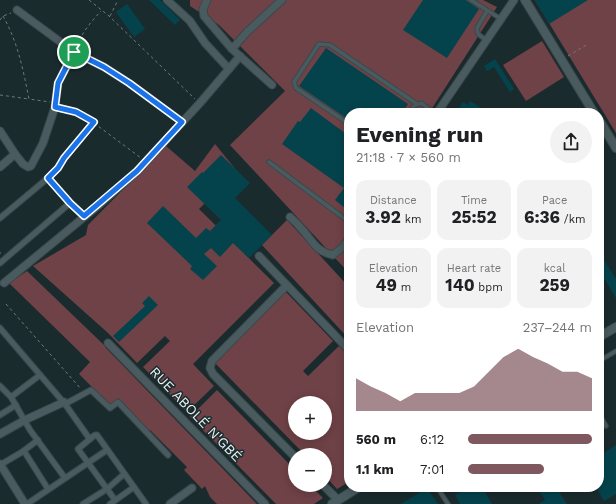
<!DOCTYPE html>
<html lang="en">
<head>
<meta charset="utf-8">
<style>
	:root { --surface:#fff; --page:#f2f2f2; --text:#202124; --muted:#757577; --accent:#7f575e }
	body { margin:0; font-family:"Work Sans",sans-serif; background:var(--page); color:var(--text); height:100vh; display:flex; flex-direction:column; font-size:15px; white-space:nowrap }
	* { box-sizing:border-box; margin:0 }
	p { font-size:13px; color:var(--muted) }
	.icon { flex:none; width:22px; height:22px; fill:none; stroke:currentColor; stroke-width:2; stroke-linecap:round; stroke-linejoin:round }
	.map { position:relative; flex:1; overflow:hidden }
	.details { position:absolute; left:344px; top:108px; width:260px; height:384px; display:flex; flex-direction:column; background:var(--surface); border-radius:16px; box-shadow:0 2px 10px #0003 }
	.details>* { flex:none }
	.fabs { position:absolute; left:288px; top:396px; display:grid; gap:8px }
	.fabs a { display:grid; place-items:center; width:44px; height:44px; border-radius:50%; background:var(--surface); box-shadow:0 2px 10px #0003; font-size:20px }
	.pin { position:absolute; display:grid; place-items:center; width:34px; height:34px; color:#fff; margin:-17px; border:2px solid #fff; border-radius:50%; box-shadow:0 1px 4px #0007 }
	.round { display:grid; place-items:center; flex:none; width:42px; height:42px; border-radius:21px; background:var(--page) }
	.head { display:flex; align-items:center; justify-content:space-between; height:68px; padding:0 12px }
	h1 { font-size:22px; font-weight:700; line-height:30px }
	.stats { display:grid; grid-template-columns:repeat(3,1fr); gap:6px; height:68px; padding:4px 12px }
	.stats div { display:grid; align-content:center; border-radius:10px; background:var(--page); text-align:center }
	.stats b { font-size:17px; font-weight:700 }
	.stats small { font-size:11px; font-weight:400 }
	.stats p { font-size:11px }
	.chart { height:112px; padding:8px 12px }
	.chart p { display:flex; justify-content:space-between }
	.chart svg { width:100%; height:72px; margin-top:4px; fill:var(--accent); opacity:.7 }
	ul { padding:0 12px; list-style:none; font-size:13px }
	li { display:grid; grid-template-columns:64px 48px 1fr; align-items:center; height:30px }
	li i { height:10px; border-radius:5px; background:var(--accent) }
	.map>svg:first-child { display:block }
</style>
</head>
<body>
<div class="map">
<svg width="616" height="504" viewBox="0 0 616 504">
	<rect width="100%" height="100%" fill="#1a2b2e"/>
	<g fill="#6f4247" fill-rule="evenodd">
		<path d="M190 0H483L497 7 429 113H349V273L230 145 285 91 219 25 190 6Z"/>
		<path d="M535 0H616V133Z"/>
		<path d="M542 41 564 77 526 101 503 65Z"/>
		<path d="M215 144 237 171 199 209 274 283 193 364 214 386 187 412 143 367 170 341 165 336 137 363 108 333 33 266 86 235 88 225 166 146 195 171Z"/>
		<path d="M287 220 349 287V339L262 245Z"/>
		<path d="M27 271 105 346V347L257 504H217L210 497 205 486 202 489 184 470 187 467 150 430 148 432 117 400 111 406 79 374 90 362 9 283Z"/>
		<path d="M285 291 333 341 303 371 308 376 339 346 349 356V482L337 489 325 476V455H305L215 363ZM295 403H325V433H295Z"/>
		<path d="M217 390 295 470V485H310L323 498 314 504H276L190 417Z"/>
	</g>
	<g fill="#05434c">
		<path d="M149 0H160L180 20 175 25Z"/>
		<path d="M423 0H466L479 9 447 58 403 30Z"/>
		<path d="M535 0H588L549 24Z"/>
		<path d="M127 4 145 29 134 37 116 12Z"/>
		<path d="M326 48 408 104 402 113H349V120L299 86Z"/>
		<path d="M495 59 514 89 510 92 494 67 487 71 484 66Z"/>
		<path d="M470 101 490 113H456L463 102 468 105Z"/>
		<path d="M311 108 349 136V211L335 200 344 188 282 144 298 121 300 122Z"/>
		<path d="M221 155 250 183 235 198 272 235 249 258 233 243 220 257 211 248 204 254 217 266 203 280 190 269 192 266 147 223 163 206 196 238 206 228 210 231 221 220 187 187 202 172 203 173Z"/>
		<path d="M604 260 616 279V298L599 270V263Z"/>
		<path d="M149 296 158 305 119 342 113 336 145 306 142 303Z"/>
		<path d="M616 445V494L604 501 596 487H599V456Z"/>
		<path d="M462 487H482L492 504H460L455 495 464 490Z"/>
		<path d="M537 487H556L567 504H539L545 500Z"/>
		<path d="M427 488 438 504H401Z"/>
	</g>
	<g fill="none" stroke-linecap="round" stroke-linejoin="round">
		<defs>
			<g id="service">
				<path d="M471 0 501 19"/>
				<path d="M486 40 478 34 477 28 487 11"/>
				<path d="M409 113 414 106 421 103 434 113"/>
				<path d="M349 124 296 88 294 82 319 44 330 45 417 104"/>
				<path d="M269 162 349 222"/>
				<path d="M599 361 616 351"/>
				<path d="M599 414 606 426"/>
				<path d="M437 487 448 504"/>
			</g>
			<g id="pedestrian">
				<path d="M0 218 48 178 70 203 84 217"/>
				<path d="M0 263 70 203"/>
				<path d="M0 328 65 404 89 438 90 439 95 435H97L146 504"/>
				<path d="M0 386 11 397 30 430 65 478"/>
				<path d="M11 397 40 375"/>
				<path d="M65 404 91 390 110 408 118 402 168 455"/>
				<path d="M0 415 16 405"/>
				<path d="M90 439 78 449 115 500"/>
				<path d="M24 451 48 489"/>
				<path d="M0 465 22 452 38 440"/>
				<path d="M27 504 107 450"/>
				<path d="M83 504 107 489 124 474"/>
				<path d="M110 504 134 487"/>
			</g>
			<g id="minor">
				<path d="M167 0 190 21 205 43 229 69"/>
				<path d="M207 0 203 9 204 16 232 49 272 85"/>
				<path d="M17 10 74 52 104 67 129 83 182 122"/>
				<path d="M232 49 247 32 282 0"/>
				<path d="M437 113 514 0"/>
				<path d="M0 131 15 154"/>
				<path d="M0 167 15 154 23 164 28 167 31 166 43 143 55 107 58 83 74 52"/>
				<path d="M290 217C293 220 297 223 299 226 312 239 314 251 333 255L343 247 349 239"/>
				<path d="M259 256 349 350"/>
				<path d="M4 283 100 204 137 171 200 103 240 56"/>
				<path d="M286 286 212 361 210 368 213 374 295 457"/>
				<path d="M108 343 265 504"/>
				<path d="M0 434 25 420 64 402"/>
				<path d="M0 464 25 504"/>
				<path d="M323 485 338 500"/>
				<path d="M170 504 192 488"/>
			</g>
			<g id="tertiary">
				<path d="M525 0 594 113"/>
				<path d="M599 120 616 148"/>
				<path d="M599 337 616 327"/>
				<path d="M332 504 359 487"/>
			</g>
		</defs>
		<use href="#service" stroke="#3a484b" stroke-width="5.5"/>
		<use href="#pedestrian" stroke="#3a484b" stroke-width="7"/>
		<use href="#minor" stroke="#3a484b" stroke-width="9"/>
		<use href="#tertiary" stroke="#3a484b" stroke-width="10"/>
		<g stroke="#6c7a7d" stroke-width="1" stroke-dasharray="3 3" stroke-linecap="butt">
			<path d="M89 0 109 16 195 99"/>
			<path d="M3 16C18 43 23 69 29 99L50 102"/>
			<path d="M110 16 118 0"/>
			<path d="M0 20 3 16 11 13"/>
			<path d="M77 46C82 32 91 22 101 11"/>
			<path d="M568 56 588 44"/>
			<path d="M0 95 29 99"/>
			<path d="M94 123 141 158"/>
			<path d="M53 174 58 169 64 158 94 122 76 113 62 109"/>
			<path d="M0 253H1"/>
			<path d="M6 304 81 389"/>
		</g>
		<use href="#service" stroke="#495b5f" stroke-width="3.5"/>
		<use href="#pedestrian" stroke="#495b5f" stroke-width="5"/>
		<use href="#minor" stroke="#495b5f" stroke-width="7"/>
		<use href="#tertiary" stroke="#495b5f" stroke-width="8"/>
	</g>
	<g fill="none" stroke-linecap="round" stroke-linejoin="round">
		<defs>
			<path id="route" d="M74 52 104 67 129 83 182 122 137 171 84 216 70 203 48 178 58 168 64 158 94 122 76 112 55 107 58 83Z"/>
		</defs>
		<use href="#route" stroke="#fff" stroke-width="8"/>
		<use href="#route" stroke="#1a73e8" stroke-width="5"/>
	</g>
	<g text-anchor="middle" stroke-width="3" stroke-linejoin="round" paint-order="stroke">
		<g font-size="14" fill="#e6f0f2" stroke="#1a2b2e">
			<text transform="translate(196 414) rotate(46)" y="5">RUE ABOLÉ N'GBÉ</text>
		</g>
	</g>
</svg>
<div class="fabs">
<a>+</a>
<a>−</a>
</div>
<div class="pin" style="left:74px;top:52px;background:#1e9e55"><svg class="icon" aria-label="arrive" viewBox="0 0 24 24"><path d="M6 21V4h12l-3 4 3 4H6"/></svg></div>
<section class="details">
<div class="head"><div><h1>Evening run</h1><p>21:18 · 7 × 560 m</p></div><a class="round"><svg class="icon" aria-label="share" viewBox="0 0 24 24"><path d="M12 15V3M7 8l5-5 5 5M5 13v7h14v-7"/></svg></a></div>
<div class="stats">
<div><p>Distance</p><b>3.92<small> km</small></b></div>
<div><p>Time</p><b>25:52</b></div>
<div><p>Pace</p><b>6:36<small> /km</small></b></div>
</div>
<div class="stats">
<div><p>Elevation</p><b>49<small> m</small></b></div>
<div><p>Heart rate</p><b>140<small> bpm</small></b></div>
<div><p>kcal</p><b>259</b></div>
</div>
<div class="chart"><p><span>Elevation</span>237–244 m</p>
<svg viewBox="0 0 160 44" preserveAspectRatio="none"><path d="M0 44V24L10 29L20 33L30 38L40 33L50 33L60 33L70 33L80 29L90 20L100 11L110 6L120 11L130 15L140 20L150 20L160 24V44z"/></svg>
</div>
<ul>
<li><b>560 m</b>6:12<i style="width:100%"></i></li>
<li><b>1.1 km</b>7:01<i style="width:61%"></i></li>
</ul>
</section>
</div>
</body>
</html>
